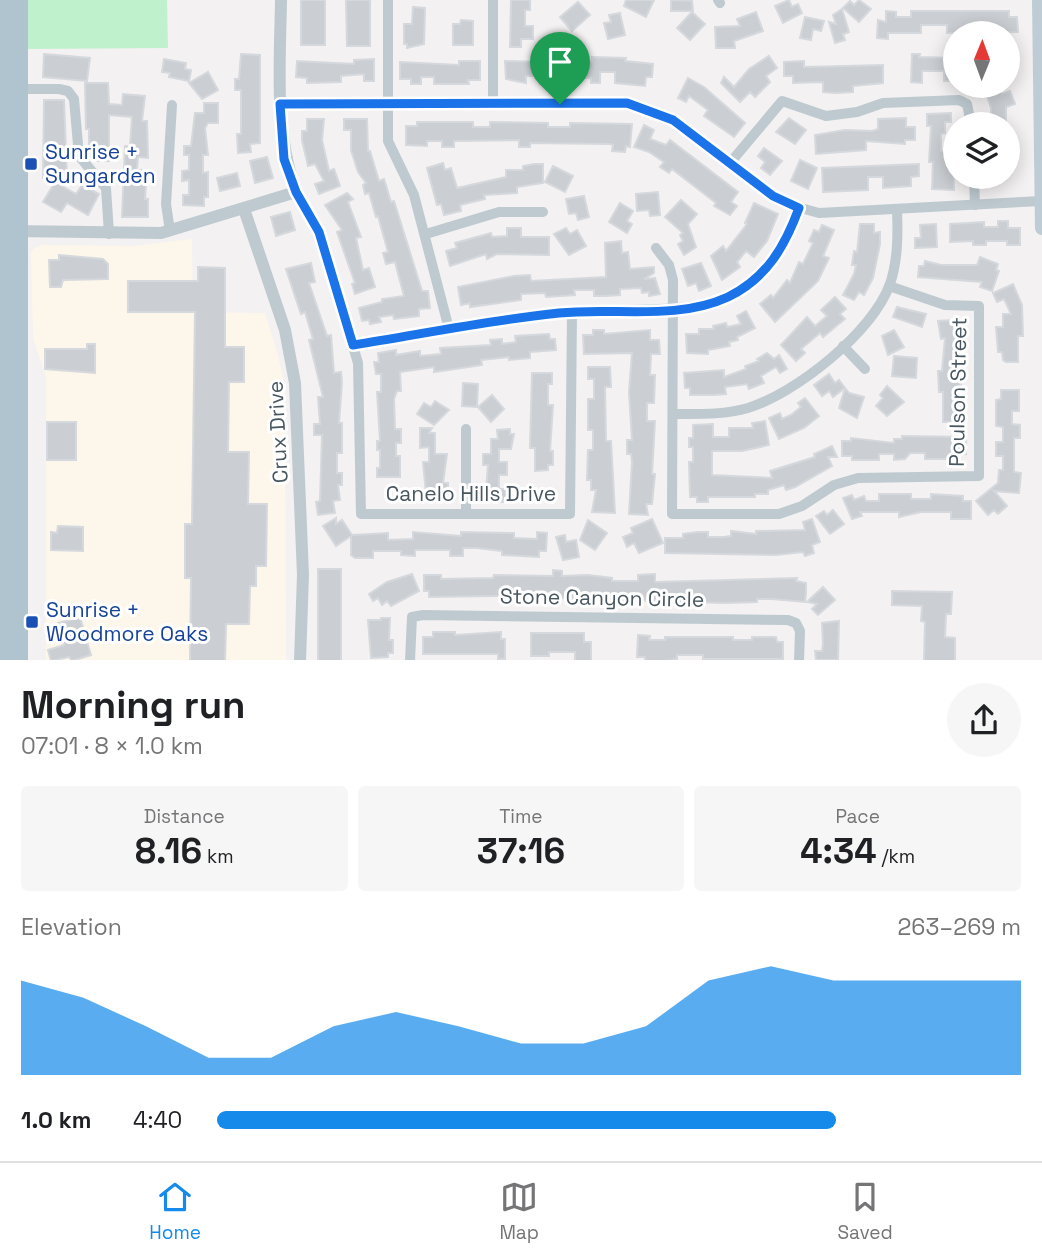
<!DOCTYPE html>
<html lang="en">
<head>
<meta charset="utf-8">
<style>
	:root { --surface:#fff; --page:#f6f6f6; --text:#202124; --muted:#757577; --line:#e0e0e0; --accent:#158aea }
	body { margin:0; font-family:"Space Grotesk",sans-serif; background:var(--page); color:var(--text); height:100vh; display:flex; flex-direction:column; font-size:26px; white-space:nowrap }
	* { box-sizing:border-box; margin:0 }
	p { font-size:23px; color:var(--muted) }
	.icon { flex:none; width:38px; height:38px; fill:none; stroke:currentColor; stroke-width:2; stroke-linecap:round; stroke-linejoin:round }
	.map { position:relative; height:660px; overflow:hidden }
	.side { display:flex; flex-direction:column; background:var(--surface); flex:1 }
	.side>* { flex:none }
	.needle { width:46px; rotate:1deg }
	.tools { position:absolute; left:943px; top:21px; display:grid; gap:14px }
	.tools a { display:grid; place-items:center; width:77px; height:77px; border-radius:50%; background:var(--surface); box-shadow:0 4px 18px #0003; font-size:35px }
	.pin { position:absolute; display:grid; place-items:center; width:60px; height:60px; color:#fff; margin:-72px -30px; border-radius:50% 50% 50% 0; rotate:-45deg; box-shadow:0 0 7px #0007 }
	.pin .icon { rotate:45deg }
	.round { display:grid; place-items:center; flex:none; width:74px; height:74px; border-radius:37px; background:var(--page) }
	.summary { display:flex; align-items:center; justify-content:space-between; height:119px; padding:0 21px }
	h1 { font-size:38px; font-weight:600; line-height:52px }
	.figures { display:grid; grid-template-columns:repeat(3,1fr); gap:10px; height:119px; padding:7px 21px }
	.figures div { display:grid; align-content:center; border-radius:7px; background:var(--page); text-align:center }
	.figures b { font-size:35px; font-weight:600 }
	.figures small { font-size:19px; font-weight:400 }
	.figures p { font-size:19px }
	.chart { height:196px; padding:14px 21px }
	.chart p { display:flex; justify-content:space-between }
	.chart svg { width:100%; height:126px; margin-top:7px; fill:var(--accent); opacity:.7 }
	ul { padding:0 21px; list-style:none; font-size:23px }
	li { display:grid; grid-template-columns:112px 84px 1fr; align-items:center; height:52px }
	li i { height:18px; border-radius:9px; background:var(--accent) }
	.dock { display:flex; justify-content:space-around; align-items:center; height:98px; border-top:2px solid var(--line); background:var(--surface); font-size:19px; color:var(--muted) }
	.dock a { display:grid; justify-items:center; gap:4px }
	.dock .on { color:var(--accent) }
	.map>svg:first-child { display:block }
</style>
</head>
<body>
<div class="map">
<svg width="1042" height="661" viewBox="0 0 1042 661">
	<rect width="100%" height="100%" fill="#f3f1f1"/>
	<path fill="#fdf6eb" d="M192 239 193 312 265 313 278 355 285 388 286 660H46V377L33 338 31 253 34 248 41 245 133 246Z"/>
	<path fill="#bff1cd" d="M27 0H167L168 48 28 49Z"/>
	<g fill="#cbcfd3" stroke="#d5d8dc" stroke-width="2">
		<rect x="301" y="0" width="24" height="45"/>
		<path d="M346 0H370V46H347Z"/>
		<path d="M511 0H530V10H525V26H533V39H521V47H510Z"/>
		<path d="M626 0H654L646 17 624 6Z"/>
		<path d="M671 0 692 1 693 11H671Z"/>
		<path d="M789 0 792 7 798 4 802 13 783 23 775 6Z"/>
		<path d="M859 0 871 9 859 22 843 8 850 1 854 5Z"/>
		<path d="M578 2 590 15 572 31 560 17Z"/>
		<path d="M413 7 425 8 424 44 407 48V44H404V24H412Z"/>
		<path d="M842 9 849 32 843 34 845 40 835 43 829 22 836 24 833 15Z"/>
		<path d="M886 11 896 12V17H911V11H1009V17H1017L1018 32 947 33V25H921V33H888V39L877 38 878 20 886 22Z"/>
		<path d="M692 12 705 24 690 40 677 28Z"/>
		<path d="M756 12 763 31 734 41 735 48H716L715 27 740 26 737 19Z"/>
		<path d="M620 13 625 35 608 39 604 23 611 22 609 15Z"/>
		<path d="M805 17 824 21 821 31 813 29 811 40 800 38Z"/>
		<path d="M461 20 473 21V45H453V24H460Z"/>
		<path d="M44 54 90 58 87 81 43 77Z"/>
		<path d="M241 54 260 55V143L250 144 251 152 238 153 237 134H241V90H235V79H239Z"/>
		<path d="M912 54H920L919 57 954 58V81H944V71H922V83L911 82Z"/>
		<path d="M769 56 777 68 766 76 770 82 755 97 750 92 740 102 721 83 724 77 734 87 749 69Z"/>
		<path d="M592 57 626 58 625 61 653 64 652 77H646L645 86 615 83V72H600V83H591V78H577V82L540 84V76H526V83L506 79 505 61 544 62V59H551V66L565 65V60L592 62Z"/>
		<path d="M164 59 186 63 185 69 191 70 189 81 169 77 170 73 162 72Z"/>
		<path d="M374 59V81H364V74L341 76V82L307 83V78L296 77 297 61 354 64V60Z"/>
		<path d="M459 61H480V80H468L469 84H434V77H421V84H411V79H400V62L459 65Z"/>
		<path d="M804 61V67L883 65V83L853 86V92L835 93 823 92V82L793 83V76H784V62Z"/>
		<path d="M208 72 218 90 202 99 189 83Z"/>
		<path d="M688 78 704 87 745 123 734 137 704 116 708 110 689 96 686 102 678 98Z"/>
		<path d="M85 83H108L109 104 122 105 123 94 145 96 142 121H147L148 158 138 157 137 170H147L145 199H148V217H122L125 146H130L132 117 109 115V161H93L89 156V129H86Z"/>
		<path d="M1000 88 1002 94 1010 91 1015 104 1006 107V124H991V108L986 93Z"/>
		<path d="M44 100H64L67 178H43Z"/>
		<path d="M204 103H218V123H208L205 128 208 155H203V173L208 172V197H204V206L183 205V195H189V180L182 181V171L189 170V155H184V146H191L195 113H204Z"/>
		<path d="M951 113V122H945V133L941 134V151H953L954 190 932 189 933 162H929L931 126H927V114Z"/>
		<path d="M789 118 806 130 795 144 776 132Z"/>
		<path d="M906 118V127H915V140H905V144L866 141V150L816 154 815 135 845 130 872 131 878 129V119Z"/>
		<path d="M307 119H324L322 140 329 171 334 169 340 186 319 194 315 184 324 181 315 164 308 166 302 140V131H307Z"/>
		<path d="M344 119H367L368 151H370L379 181 384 179 391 202 394 201 422 291H428L430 308 419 309V316L394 319 393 315 379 317 381 322 370 324 369 320 362 321 359 308 382 302V299L404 296 395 262 386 264 383 253 388 252 378 216 376 217 369 193 365 194 363 185 366 183 358 172 351 150V130H344Z"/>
		<path d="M417 122H473V127H490V122L548 123V127H570V123L632 124 630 147 626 146 625 152 612 151 613 145 610 144 530 143V147H519V140L454 141V147H442V141H427V146L406 145V126H417Z"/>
		<path d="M644 125 654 130 650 139 666 145 670 140 738 192 731 202 737 206 730 215 714 206 716 203 672 169 669 173 660 167 664 162 649 152 634 147Z"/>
		<path d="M764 148 782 161 770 175 761 168 765 162 758 156Z"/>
		<path d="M267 157 273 178 255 183 250 161Z"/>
		<path d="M800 160 817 168 808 189 791 181Z"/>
		<path d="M443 163 445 170 451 168 457 188 506 177V170H523V166L534 164H543V183L517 187V193L484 195 485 199 460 205 461 211 444 215 441 204 437 205 427 168Z"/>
		<path d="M919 164V176L911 177V186L883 188V177H868V190L823 192 822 168Z"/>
		<path d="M553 166 573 176 565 192 545 182Z"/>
		<path d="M237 173 240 186 220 191 217 178Z"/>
		<path d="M55 182 76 194 82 185 99 194 88 215 67 203 61 212 43 202Z"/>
		<path d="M658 192 660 215 650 216 649 210 637 211 636 194Z"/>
		<path d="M347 193 353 199 348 202 361 237 356 238 363 270 369 268 375 287 355 294 352 284 355 283 337 232 342 230 325 205Z"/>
		<path d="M584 196 589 217 578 220 576 213 569 214 566 199Z"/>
		<path d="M681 200 697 214 688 224 696 247 684 255 678 244 683 241 680 235 683 233 665 217Z"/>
		<path d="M620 203 633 211 627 221 632 224 627 233 609 222Z"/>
		<path d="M754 203 778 214 767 241 754 257 746 251 737 262 740 267 722 280 711 256 723 246 726 251 747 224 745 223Z"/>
		<path d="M290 212 295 230 276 236 271 217Z"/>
		<path d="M998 221H1008V228H1020V245H1007V241H986V245H973V241L950 242V224L984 222V227H998Z"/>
		<path d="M860 224H874V233L880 232V244L873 278 864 295 859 292 854 300 843 295 854 274 856 265H852L854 251 857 252Z"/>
		<path d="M936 224 937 247 915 248V238H921L920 225Z"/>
		<path d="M822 225 834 230 823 256 829 258 818 281 775 322 760 304 771 295 773 298 787 280 790 283 799 262 803 264 813 243 809 241 814 230 819 232Z"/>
		<path d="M507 228H521V237H549V255L497 254 487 259 486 254 450 266 446 251 457 248 455 243 491 233 492 237 507 236Z"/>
		<path d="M566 228 570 234 577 230 586 246 569 255 554 234Z"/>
		<path d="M621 241 622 253 628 252 630 269 654 267V273L644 279 655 278 660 294 649 296V292L642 293 641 288 620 289V295L605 296H594V290H574L575 295 546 297 545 293 521 294V300L470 307V303L461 305 458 287 514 276 530 275 531 281 606 277 605 243Z"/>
		<path d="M59 255 103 259 108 264V279L63 280 61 287H50L49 260H59Z"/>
		<path d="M980 257 998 264 996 270 999 271 992 291 980 287 982 282 918 277 919 266H924L925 261 941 265H977Z"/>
		<path d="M311 263 315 282 309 283 327 336 331 335 334 373 341 372 342 382 339 423H342V453H337V473H342V485H338L340 500 333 501 335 513 318 515 316 502 320 501 322 435H314V424H320L318 397H323L309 340 313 339 305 312 301 314 286 269Z"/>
		<path d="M701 263 711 286 699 291 696 283 688 286 682 269Z"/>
		<path d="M198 267 225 268V347H244V382H229L228 452H249L248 504H267L266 566H256V586H250L249 624H226L225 661H190L191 578H185V524H192L195 312H128V281H198Z"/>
		<path d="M1013 284 1022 305 1023 336H1018V362H1006L1003 360 1002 352H998L996 327H1003V314H1011L1004 299 997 302 993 293Z"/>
		<path d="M835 297 846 309 840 314 845 319 823 337 820 333 801 349 805 353 796 361 781 345 807 317 815 326 827 316 821 310Z"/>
		<path d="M897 307 926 314 922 327 893 317Z"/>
		<path d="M746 311 755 328 737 337 738 340 729 342 730 346 708 350V354L687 353 686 334H699V329H714L713 326 726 323 727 327 741 324 737 316Z"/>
		<path d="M954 320V329H961V359L955 358 954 371H957V380H961V392H958V414H954V422H943V392H939L938 371H942L945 338 941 339 938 321Z"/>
		<path d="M593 330H604V334L650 330V340H659L660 354H651L650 375H655L654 403H647V421H655L652 474H655L652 504H646L648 515 629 514 632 462 631 454H627V440H632L629 392 632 353 584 354 583 335H593Z"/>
		<path d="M894 330 904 347 888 355 882 336Z"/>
		<path d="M549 334 550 339H555L556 350 530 352V358L509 360V357L481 360 482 365 455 369 434 372V367L400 372 401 391H397L394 399 395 429H401V443H396V456H400V477H377V468H380V450H377V441H380L377 392H381V374H376L374 362H379L378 353 396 350V355L420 351V356L441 354 440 348 491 345 490 340 502 339V344L516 342 515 336Z"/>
		<path d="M87 344H95V373L45 369V349H87Z"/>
		<path d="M767 353 774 359 779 355 787 369 780 373 776 367 761 376 764 383 749 389 747 384 725 387 726 394 714 395H690V388H685L684 373 724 370V377L746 369 745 366 759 361 757 359Z"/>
		<path d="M894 356 917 358 916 378 892 376Z"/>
		<path d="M588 367H610L611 387H605L606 441H611L615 513 592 512 596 490H591V480H587L588 450H593V430H588V399H594V379H588Z"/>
		<path d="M532 373H552V384H548V405H553L550 451H553V465H548V470L535 471V448H530Z"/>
		<path d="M829 374 835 383 839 380 845 388 833 397 829 391 822 396 814 385Z"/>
		<path d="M463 383 478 384 477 407 462 406Z"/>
		<path d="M887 386 904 402 887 416 876 406 883 398 880 395Z"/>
		<path d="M845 388 849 393 864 397 857 418 839 408Z"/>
		<path d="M1001 390H1019V411H1012V424L1020 425V438H1014V472L1021 473 1019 493 994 491 1007 506 998 514 994 510 988 515 976 501 998 483 999 470H1003V456H996V442H1003V427L996 426V400L1001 399Z"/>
		<path d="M492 395 504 409 491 422 478 407Z"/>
		<path d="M805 398 819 416 804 428 779 439 769 418 780 413 782 419 791 415 801 407 798 403Z"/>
		<path d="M435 401 449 410 434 425 417 414 424 403 431 407Z"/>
		<path d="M765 421 769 445 742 451H712V475L772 478 770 471 815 457 814 454 832 446 837 457H828L832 466 795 487 786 490 784 485 768 490V494H755V497H708V502H697V497H690L689 462H693V447H689V438H693V425L713 424V437H729V428H753L752 423Z"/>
		<rect x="47" y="422" width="29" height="38"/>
		<path d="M420 428H432L429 433H435V454H447L443 483H448V494H441V502H429V494H426L423 462H429V447L420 448Z"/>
		<path d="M510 429V434H514L511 449H499V462H507V475H499V489H507L506 502H490V490H486L488 465H483V454H491V439H498L497 430Z"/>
		<path d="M902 436 966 437V454L957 455V459H925V453H910L905 459 894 460V454H879V460H852V456H842V441H851V438L894 443V439H902Z"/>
		<path d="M879 494H911V499H931V494L963 496V501H971V519H951V512H921L899 517V512H860L862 516 852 519 843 498 852 495 854 500 864 496 866 501H879Z"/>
		<path d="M833 510 844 524 830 534 816 516 824 511 827 515Z"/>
		<path d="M336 518V524L342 520 352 535 388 533V540L413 539V532L461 536V532L514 533V538L537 539V532L547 533 546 551H539V557L502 555V551L477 548H463V556H450V550H415V556L401 555V551H373V558H355L351 555V536L336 546 323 526Z"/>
		<path d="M652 519 663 543 639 553 634 543 627 547 623 537 633 533 631 528Z"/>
		<path d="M812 519 820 542 812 545 814 553 805 556 803 552 776 555 665 553V538H683V534L698 532H708V537H724L731 536V531L756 534V531L805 530 803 522Z"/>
		<path d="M588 520 607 533 595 550 580 540Z"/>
		<path d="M58 526 83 527V551L51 550V532L57 533Z"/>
		<path d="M565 535 566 542 576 540 579 557 563 560 556 537Z"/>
		<rect x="318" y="569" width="23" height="92"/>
		<path d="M553 570 562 571V576L588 575 612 578V581H638V575L655 574V582L797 578 796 581 806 583V593L805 602 772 599H757V602L725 603 557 598V595L429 597V591H424V575H441V579L493 578 494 575 553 576Z"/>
		<path d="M412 574 419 591 391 606 387 601 382 605 378 598 373 601 369 594 387 582Z"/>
		<path d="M823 587 835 600 818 615 812 609 817 604 807 602Z"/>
		<path d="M892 591 952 592 951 614H946L945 637 955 638V661H924L925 622 921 621 922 606 892 605Z"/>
		<path d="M80 617 91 655 72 661 69 657 51 661 48 650 64 645 58 623Z"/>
		<path d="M381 618H390L389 640H393V653H388V657L371 658 368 620H381Z"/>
		<path d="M839 621 838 660H816L815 651H822L823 644 822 623Z"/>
		<path d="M433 632H455V635L501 632V639H505V659H498V654H423V637H433Z"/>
		<path d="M531 633H584V642H591V661H575V652H549V656H531Z"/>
		<path d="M638 635 650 636 649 640H665V637H733V640H752V637H776L777 642H783V659H703V655H677V659L668 661H645V657H637Z"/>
	</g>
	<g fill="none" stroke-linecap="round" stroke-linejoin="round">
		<g stroke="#becad0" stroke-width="10">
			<path d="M388 0V141L414 195 449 329"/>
			<path d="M493 0V104"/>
			<path d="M718 0 720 3"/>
			<path d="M20 89H59L68 91 74 99 79 156 106 188 109 234"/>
			<path d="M280 104 627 103 673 120 773 196 790 205 819 213 1041 201"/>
			<path d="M730 163 782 101 826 116 857 112 883 103 959 100 967 104 971 124"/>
			<path d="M974 177 975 205"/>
			<path d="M296 192 319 232 358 363 361 514H570L572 312"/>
			<path d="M170 231 166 204 172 105"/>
			<path d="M426 234 499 212H543"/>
			<path d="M656 248 669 265 673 280 672 514H779L802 506 834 485 858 478 979 476V306L945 305 889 286"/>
			<path d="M353 345C421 334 490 320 559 313 666 301 753 338 799 208"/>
			<path d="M843 346 865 369"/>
			<path d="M673 414C698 414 724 415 748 408 796 393 872 333 890 284 898 260 898 234 897 210"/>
			<path d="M466 513V429"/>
			<path d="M410 661 412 617 423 615 788 620 796 623 800 631 799 661"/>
		</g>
		<g stroke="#becad0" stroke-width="12">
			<path d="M244 209 285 330 295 383 303 575 300 661"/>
			<path d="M14 231 161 233 296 192C274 130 280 65 281 0"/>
		</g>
		<path stroke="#beccd5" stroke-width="14" d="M1039 0 1042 228"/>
		<g stroke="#b0c4d0" stroke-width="16">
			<path d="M5 0V661"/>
			<path d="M20 661V0"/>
		</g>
	</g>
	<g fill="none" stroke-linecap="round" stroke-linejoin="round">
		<defs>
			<path id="route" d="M627 103 673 120 773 196 799 208C785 246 767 278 728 297 676 321 614 307 559 313 490 320 422 334 353 345L319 232 296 192 284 159 280 104Z"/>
		</defs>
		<use href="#route" stroke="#fff" stroke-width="14"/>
		<use href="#route" stroke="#1a73e8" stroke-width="9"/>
	</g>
	<g fill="#1a4fb4" stroke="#fff" stroke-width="2.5">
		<rect x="24" y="157" width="14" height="14" rx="3.5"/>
		<rect x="25" y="615" width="14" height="14" rx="3.5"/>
	</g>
	<g text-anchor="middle" stroke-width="6" stroke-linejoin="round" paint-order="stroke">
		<g font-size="21" fill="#164399" stroke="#fff" text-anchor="start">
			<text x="45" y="159">Sunrise +<tspan x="45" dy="24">Sungarden</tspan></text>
			<text x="46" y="617">Sunrise +<tspan x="46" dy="24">Woodmore Oaks</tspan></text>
		</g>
		<g font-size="21" fill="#48575f" stroke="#fff">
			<text transform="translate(958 392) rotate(-89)" y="7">Poulson Street</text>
			<text transform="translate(278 432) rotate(-93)" y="7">Crux Drive</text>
			<text x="471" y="501">Canelo Hills Drive</text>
			<text transform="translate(602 598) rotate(1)" y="7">Stone Canyon Circle</text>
		</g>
	</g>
</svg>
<div class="tools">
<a><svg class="needle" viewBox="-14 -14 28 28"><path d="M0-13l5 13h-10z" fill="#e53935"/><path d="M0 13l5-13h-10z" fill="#757577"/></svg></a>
<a><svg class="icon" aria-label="layers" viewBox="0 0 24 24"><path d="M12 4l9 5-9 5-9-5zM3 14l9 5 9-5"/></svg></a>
</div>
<div class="pin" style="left:560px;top:104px;background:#1e9e55"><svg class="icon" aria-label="arrive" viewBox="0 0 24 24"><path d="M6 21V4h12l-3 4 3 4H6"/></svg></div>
</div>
<section class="side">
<div class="summary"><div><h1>Morning run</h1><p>07:01 · 8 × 1.0 km</p></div><a class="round"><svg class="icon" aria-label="share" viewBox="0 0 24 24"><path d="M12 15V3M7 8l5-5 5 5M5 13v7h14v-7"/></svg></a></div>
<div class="figures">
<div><p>Distance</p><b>8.16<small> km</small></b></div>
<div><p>Time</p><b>37:16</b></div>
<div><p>Pace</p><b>4:34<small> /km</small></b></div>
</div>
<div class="chart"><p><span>Elevation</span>263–269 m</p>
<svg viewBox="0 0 160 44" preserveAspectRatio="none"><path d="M0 44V11L10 17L20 27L30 38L40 38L50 27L60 22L70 27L80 33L90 33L100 27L110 11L120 6L130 11L140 11L150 11L160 11V44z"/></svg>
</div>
<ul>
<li><b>1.0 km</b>4:40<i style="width:77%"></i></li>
</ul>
</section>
<nav class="dock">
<a class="on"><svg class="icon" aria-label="home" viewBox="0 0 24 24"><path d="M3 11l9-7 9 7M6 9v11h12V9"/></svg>Home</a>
<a><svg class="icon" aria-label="map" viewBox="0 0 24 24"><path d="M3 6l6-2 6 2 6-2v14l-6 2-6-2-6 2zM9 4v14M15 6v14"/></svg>Map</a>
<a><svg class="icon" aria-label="saved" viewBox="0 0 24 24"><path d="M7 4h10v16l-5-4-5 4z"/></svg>Saved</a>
</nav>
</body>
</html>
